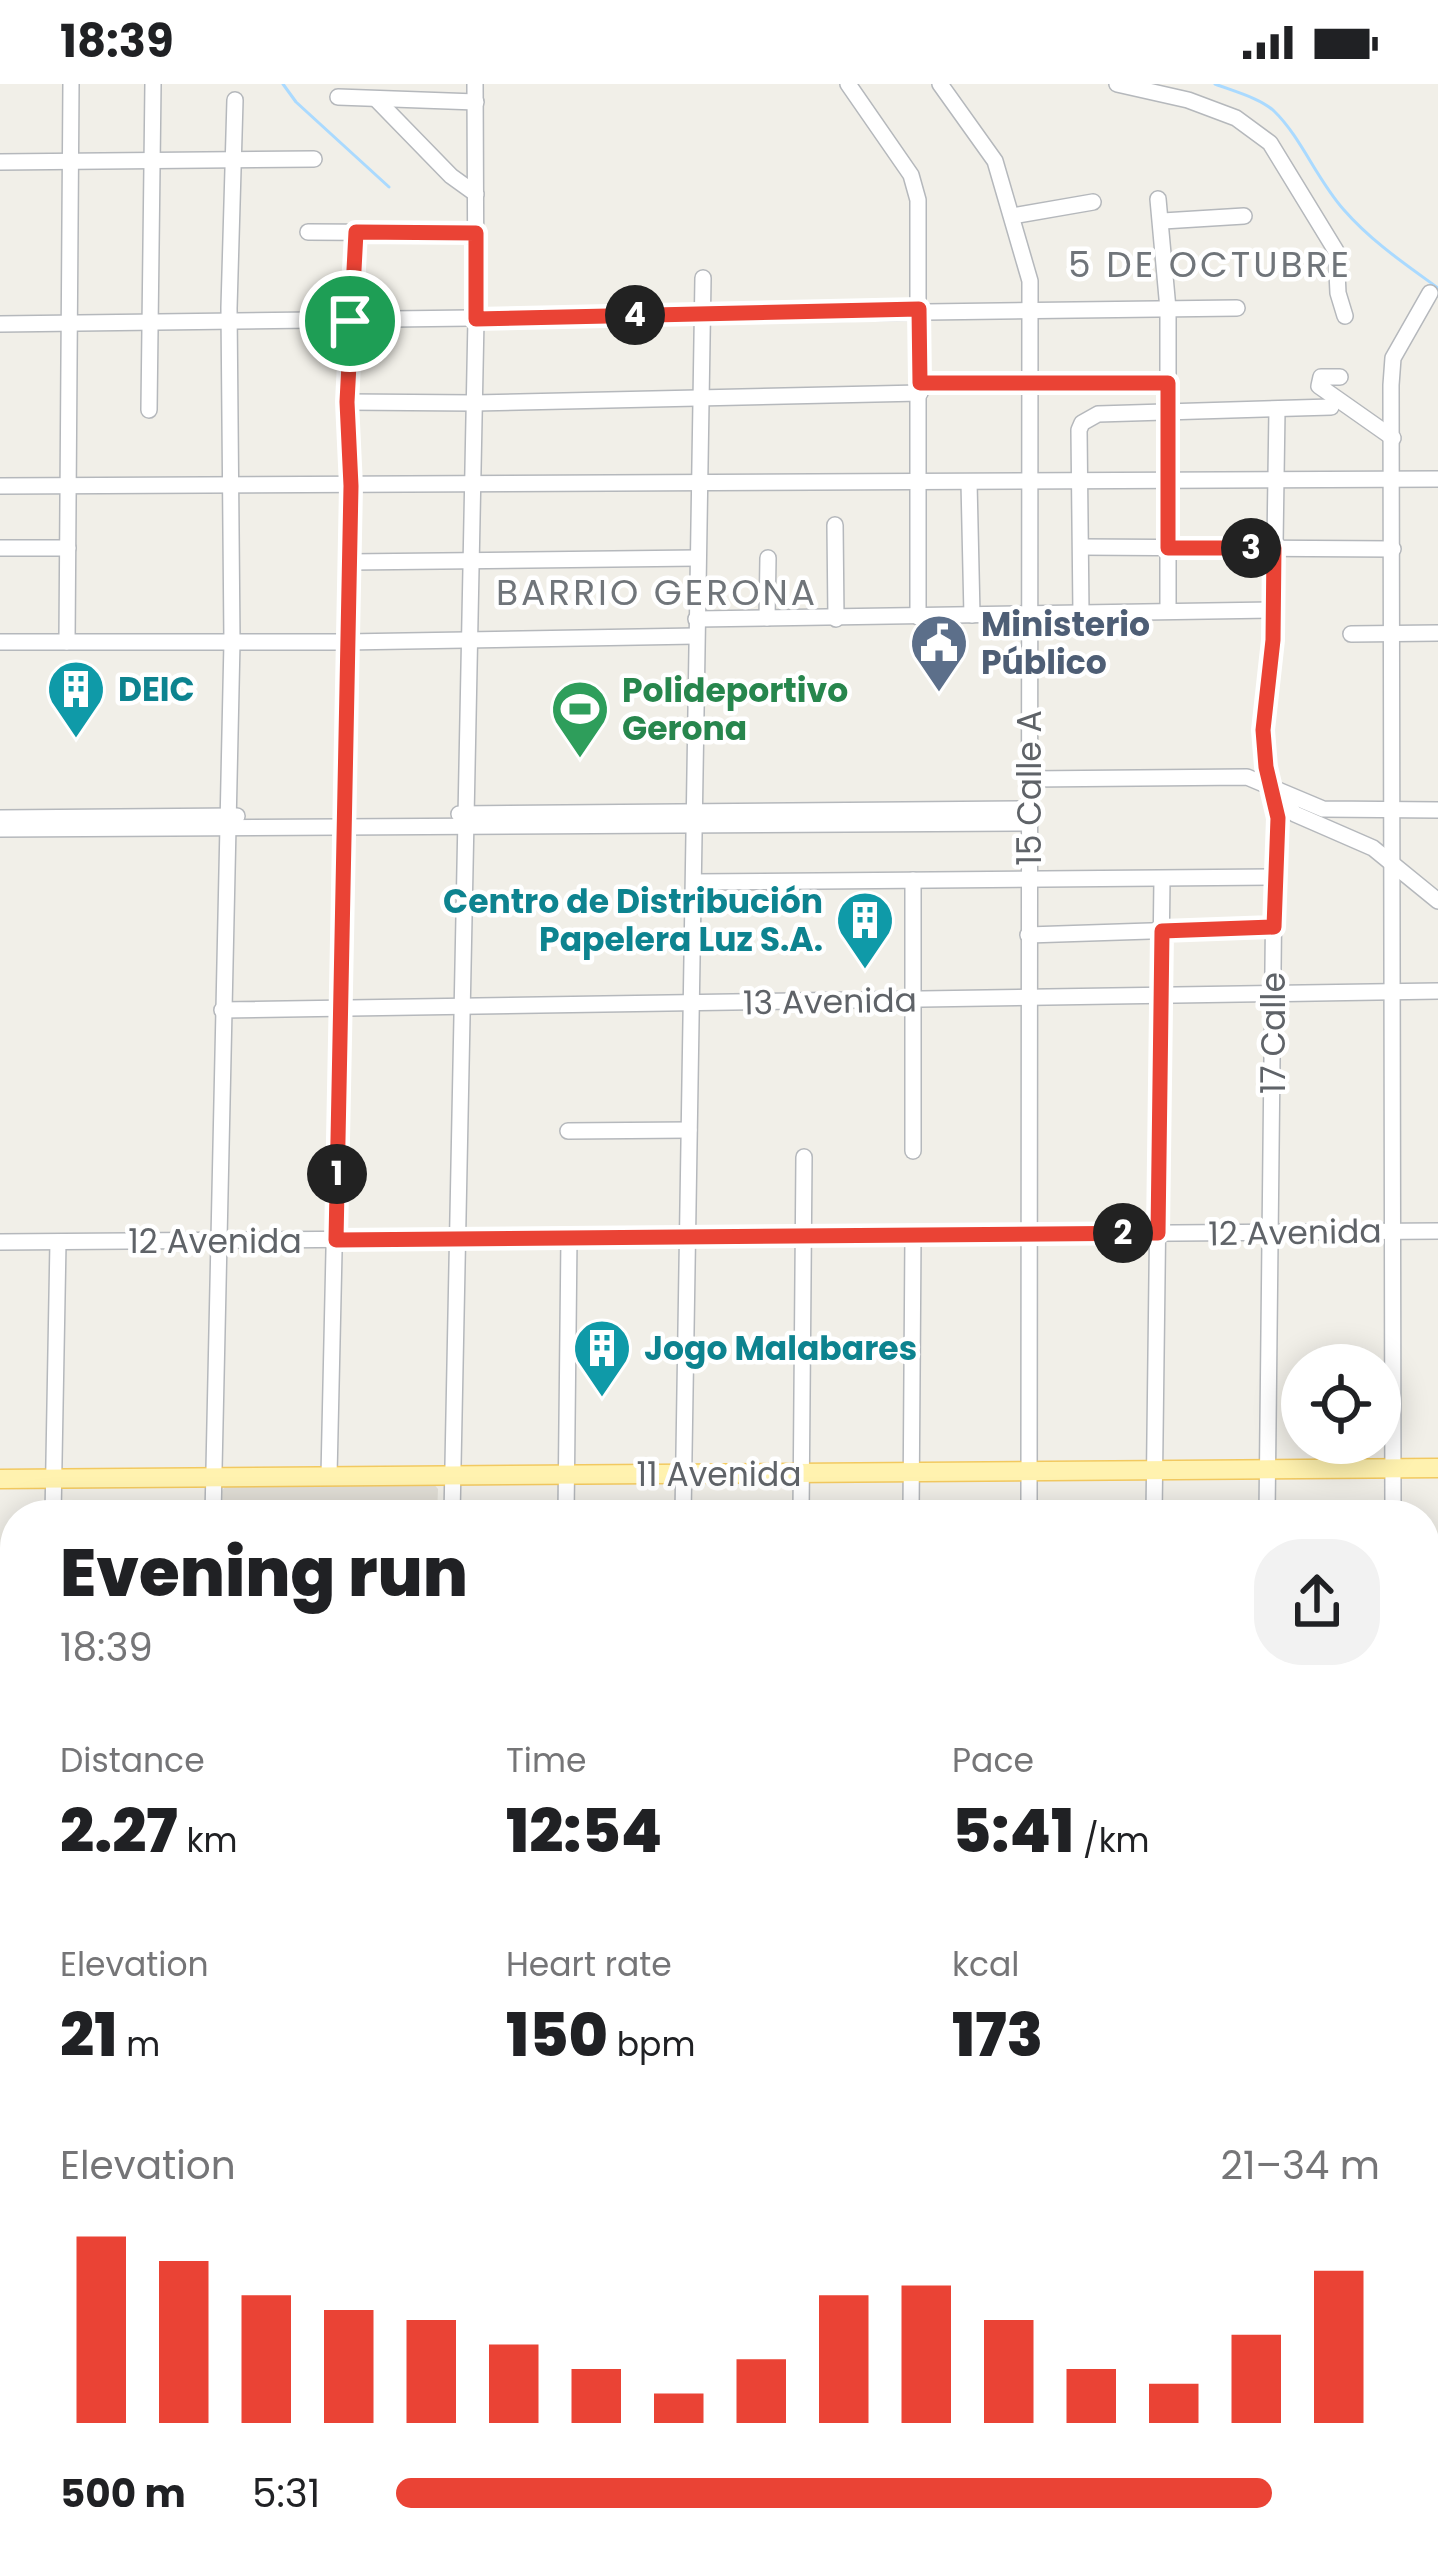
<!DOCTYPE html>
<html lang="en">
<head>
<meta charset="utf-8">
<style>
	:root { --surface:#fff; --page:#f2f2f2; --text:#202124; --muted:#757577; --accent:#ea4335 }
	body { margin:0; font-family:Poppins,sans-serif; background:var(--page); color:var(--text); height:100vh; display:flex; flex-direction:column; font-size:45px; white-space:nowrap }
	* { box-sizing:border-box; margin:0 }
	p { font-size:39px; color:var(--muted) }
	.icon { flex:none; width:66px; height:66px; fill:none; stroke:currentColor; stroke-width:2; stroke-linecap:round; stroke-linejoin:round }
	.map { position:relative; flex:1; overflow:hidden }
	.sheet { position:absolute; left:0px; top:1416px; width:1440px; height:1065px; display:flex; flex-direction:column; background:var(--surface); border-radius:48px 48px 0 0; box-shadow:0 6px 30px #0003 }
	.sheet>* { flex:none }
	.buttons { position:absolute; left:1281px; top:1260px; display:grid; gap:24px }
	.buttons a { display:grid; place-items:center; width:120px; height:120px; border-radius:50%; background:var(--surface); box-shadow:0 6px 30px #0003; font-size:60px }
	.pin { position:absolute; display:grid; place-items:center; width:102px; height:102px; color:#fff; margin:-51px; border:6px solid #fff; border-radius:50%; box-shadow:0 3px 12px #0007 }
	.km { position:absolute; width:60px; height:60px; margin:-30px; border-radius:50%; background:#222; color:#fff; font-size:33px; line-height:60px; text-align:center }
	.round { display:grid; place-items:center; flex:none; width:126px; height:126px; border-radius:48px; background:var(--page) }
	.summary { display:flex; align-items:center; justify-content:space-between; height:204px; padding:0 60px }
	h1 { font-size:66px; font-weight:800; line-height:90px }
	.figures { display:grid; grid-template-columns:repeat(3,1fr); gap:18px; height:204px; padding:12px 60px }
	.figures div { display:grid; align-content:center }
	.figures b { font-size:60px; font-weight:800 }
	.figures small { font-size:33px; font-weight:400 }
	.figures p { font-size:33px }
	.chart { height:336px; padding:24px 60px }
	.chart p { display:flex; justify-content:space-between }
	.chart svg { width:100%; height:216px; margin-top:12px; stroke:var(--accent); stroke-width:6 }
	ul { padding:0 60px; list-style:none; font-size:39px }
	li { display:grid; grid-template-columns:192px 144px 1fr; align-items:center; height:90px }
	li i { height:30px; border-radius:15px; background:var(--accent) }
	.status { display:flex; justify-content:space-between; align-items:center; height:84px; padding:0 60px; background:var(--surface); direction:ltr }
	.status svg { height:33px; fill:currentColor }
	.map>svg:first-child { display:block }
</style>
</head>
<body>
<div class="status"><b>18:39</b><svg viewBox="0 0 49 12"><path d="M0 12V9h3v3zM5 12V6h3v6zM10 12V3h3v9zM15 12V0h3v12zM26 1h20v11H26zM47 4h2v5h-2z"/></svg></div>
<div class="map">
<svg width="1438" height="2480" viewBox="0 0 1438 2480">
	<rect width="100%" height="100%" fill="#f1efe8"/>
	<rect fill="#fef7e0" x="1425" y="1869" width="13" height="149"/>
	<path fill="#e1ded6" d="M433 1399 438 1405 437 1431H221L222 1407 226 1401Z"/>
	<g fill="#c5e8c5">
		<path d="M1425 1726 1438 1727V1821L1425 1820Z"/>
		<path d="M704 2471H879L885 2480H695Z"/>
	</g>
	<g fill="none" stroke-linecap="round" stroke-linejoin="round">
		<g stroke="#aadaff" stroke-width="3">
			<path d="M283 0 296 18 389 103"/>
			<path d="M1215 0C1233 7 1260 14 1274 27 1301 53 1317 96 1344 126 1371 157 1405 180 1438 204"/>
		</g>
		<defs>
			<g id="minor">
				<path d="M848 0 911 91 918 116V533"/>
				<path d="M940 0 995 77 1030 197 1029 1431"/>
				<path d="M1117 0 1188 16 1236 34 1270 59 1336 167 1338 209 1345 232"/>
				<path d="M338 13 476 18"/>
				<path d="M376 15 451 92 476 110"/>
				<path d="M0 78 314 75"/>
				<path d="M1158 115 1168 225V527"/>
				<path d="M1013 132 1093 118"/>
				<path d="M1163 137 1244 132"/>
				<path d="M308 148 476 149"/>
				<path d="M0 240 1237 224"/>
				<path d="M1340 293H1321L1319 302 1393 354"/>
				<path d="M920 299H1168"/>
				<path d="M347 318 474 319 920 309"/>
				<path d="M149 326 153 0"/>
				<path d="M969 398 972 531"/>
				<path d="M0 402 1438 395"/>
				<path d="M835 441 836 535"/>
				<path d="M1081 463 1393 465"/>
				<path d="M0 464H68"/>
				<path d="M350 478 697 474"/>
				<path d="M1081 529 1079 346 1082 339 1098 330 1331 323"/>
				<path d="M767 534 768 474"/>
				<path d="M696 535 1274 526"/>
				<path d="M1351 550 1438 549"/>
				<path d="M0 558H346L696 552"/>
				<path d="M67 558 71 0"/>
				<path d="M1029 695 1247 693 1323 725 1438 726"/>
				<path d="M1275 709 1295 730 1373 764 1438 817"/>
				<path d="M459 730 1028 725"/>
				<path d="M0 734 237 732"/>
				<path d="M0 745 1028 739"/>
				<path d="M695 798 1274 793"/>
				<path d="M1028 851 1274 843"/>
				<path d="M222 926 1438 907"/>
				<path d="M568 1047 689 1046"/>
				<path d="M913 1067V796"/>
				<path d="M0 1158 1438 1147"/>
				<path d="M329 1392 351 402 347 318 356 149"/>
				<path d="M53 1431 58 1158"/>
				<path d="M213 1431 232 558 229 224 235 16"/>
				<path d="M452 1431 476 235 475 0"/>
				<path d="M566 1431 569 1154"/>
				<path d="M683 1431 703 194"/>
				<path d="M801 1431 804 1073"/>
				<path d="M911 1431 913 1152"/>
				<path d="M1154 1431 1162 795"/>
				<path d="M1267 1431 1274 793 1278 734 1266 683 1263 646 1274 526 1277 326"/>
				<path d="M1393 1431 1391 301 1393 274 1430 209"/>
				<path d="M1425 1714 1438 1715"/>
				<path d="M1425 1857H1438"/>
				<path d="M0 1863H15"/>
				<path d="M1425 2026H1438"/>
				<path d="M0 2028H15"/>
				<path d="M1425 2316H1438"/>
				<path d="M0 2321H15"/>
				<path d="M1425 2442H1438"/>
				<path d="M34 2480V2466"/>
				<path d="M196 2480V2466"/>
				<path d="M429 2480V2466"/>
				<path d="M664 2480 665 2466"/>
				<path d="M900 2480V2466"/>
				<path d="M1142 2480V2466"/>
				<path d="M1432 2480 1438 2468"/>
			</g>
			<g id="major">
				<path d="M0 1395 1438 1384"/>
				<path d="M1425 1620 1438 1619"/>
				<path d="M0 1626 15 1625"/>
				<path d="M1425 2181H1438"/>
				<path d="M0 2189 15 2188"/>
				<path d="M1256 2480V2466"/>
			</g>
		</defs>
		<use href="#minor" stroke="#b5b8bc" stroke-width="18"/>
		<use href="#major" stroke="#f2c960" stroke-width="21"/>
		<use href="#minor" stroke="#fff" stroke-width="15"/>
		<use href="#major" stroke="#fff2af" stroke-width="18"/>
	</g>
	<g fill="none" stroke-linecap="round" stroke-linejoin="round">
		<defs>
			<path id="route" d="M356 148 476 149V235L919 225 920 299H1168V464H1274L1273 556 1263 646 1266 683 1278 734 1274 843 1162 847 1158 1149 336 1156 351 402 347 318Z"/>
		</defs>
		<use href="#route" stroke="#fff" stroke-width="24"/>
		<use href="#route" stroke="#ea4335" stroke-width="15"/>
	</g>
	<defs>
		<symbol id="civic-pin" viewBox="-11 -11 22 30"><path d="M0 17L-7.5 6A9.5 9.5 0 1 1 7.5 6Z" fill="#5c6f8a" stroke="#fff"/><path d="M-.6-6.5H3V-4.5H.6V-3L4-1V1h2V6H-6V1h2V-1L-.6-3ZM-1.2 2.5V6h2.4V2.5Z" fill="#fff"/></symbol>
		<symbol id="building-pin" viewBox="-11 -11 22 30"><path d="M0 17L-7.5 6A9.5 9.5 0 1 1 7.5 6Z" fill="#0f9aa8" stroke="#fff"/><path d="M-4-6H4V6H1V3H-1V6H-4ZM-2.5-4.3h1.7v1.8h-1.7ZM.8-4.3h1.7v1.8H.8ZM-2.5-1h1.7V.8h-1.7ZM.8-1h1.7V.8H.8Z" fill="#fff"/></symbol>
		<symbol id="stadium-pin" viewBox="-11 -11 22 30"><path d="M0 17L-7.5 6A9.5 9.5 0 1 1 7.5 6Z" fill="#2e9e5b" stroke="#fff"/><path d="M0-5a6.5 5 0 1 0 0 10a6.5 5 0 1 0 0-10ZM-3.5-1.8h7v3.6h-7Z" fill="#fff"/></symbol>
	</defs>
	<g fill-rule="evenodd">
		<use href="#civic-pin" x="906" y="526" width="66" height="90"/>
		<use href="#building-pin" x="43" y="572" width="66" height="90"/>
		<use href="#stadium-pin" x="547" y="592" width="66" height="90"/>
		<use href="#building-pin" x="832" y="803" width="66" height="90"/>
		<use href="#building-pin" x="569" y="1231" width="66" height="90"/>
	</g>
	<g text-anchor="middle" stroke-width="9" stroke-linejoin="round" paint-order="stroke">
		<g font-size="33" font-weight="bold" fill="#4e5e75" stroke="#fff" text-anchor="start">
			<text x="981" y="552">Ministerio<tspan x="981" dy="38">Público</tspan></text>
		</g>
		<g font-size="33" font-weight="bold" fill="#0d838f" stroke="#fff" text-anchor="start">
			<text x="118" y="617">DEIC</text>
			<text x="823" y="829" text-anchor="end">Centro de Distribución<tspan x="823" dy="38">Papelera Luz S.A.</tspan></text>
			<text x="644" y="1276">Jogo Malabares</text>
		</g>
		<g font-size="33" font-weight="bold" fill="#27864d" stroke="#fff" text-anchor="start">
			<text x="622" y="618">Polideportivo<tspan x="622" dy="38">Gerona</tspan></text>
		</g>
		<g font-size="33" fill="#5f6368" stroke="#fff">
			<text transform="translate(1029 704) rotate(-90)" y="12">15 Calle A</text>
			<text transform="translate(830 917) rotate(-1)" y="12">13 Avenida</text>
			<text transform="translate(1273 949) rotate(-90)" y="12">17 Calle</text>
			<text transform="translate(1295 1148) rotate(-1)" y="12">12 Avenida</text>
			<text x="215" y="1169">12 Avenida</text>
			<text x="719" y="1402">11 Avenida</text>
		</g>
		<g font-size="36" letter-spacing="3" fill="#70757a" stroke="#fff">
			<text x="1210" y="193">5 DE OCTUBRE</text>
			<text x="657" y="521">BARRIO GERONA</text>
		</g>
	</g>
</svg>
<div class="buttons">
<a><svg class="icon" aria-label="locate" viewBox="0 0 24 24"><circle cx="12" cy="12" r="6"/><path d="M12 2v4M12 18v4M2 12h4M18 12h4"/></svg></a>
</div>
<div class="pin" style="left:350px;top:237px;background:#1e9e55"><svg class="icon" aria-label="arrive" viewBox="0 0 24 24"><path d="M6 21V4h12l-3 4 3 4H6"/></svg></div>
<b class="km" style="left:337px;top:1090px">1</b>
<b class="km" style="left:1123px;top:1149px">2</b>
<b class="km" style="left:1251px;top:464px">3</b>
<b class="km" style="left:635px;top:231px">4</b>
<section class="sheet">
<div class="summary"><div><h1>Evening run</h1><p>18:39</p></div><a class="round"><svg class="icon" aria-label="share" viewBox="0 0 24 24"><path d="M12 15V3M7 8l5-5 5 5M5 13v7h14v-7"/></svg></a></div>
<div class="figures">
<div><p>Distance</p><b>2.27<small> km</small></b></div>
<div><p>Time</p><b>12:54</b></div>
<div><p>Pace</p><b>5:41<small> /km</small></b></div>
</div>
<div class="figures">
<div><p>Elevation</p><b>21<small> m</small></b></div>
<div><p>Heart rate</p><b>150<small> bpm</small></b></div>
<div><p>kcal</p><b>173</b></div>
</div>
<div class="chart"><p><span>Elevation</span>21–34 m</p>
<svg viewBox="0 0 160 44" preserveAspectRatio="none"><path d="M5 44V6M15 44V11M25 44V18M35 44V21M45 44V23M55 44V28M65 44V33M75 44V38M85 44V31M95 44V18M105 44V16M115 44V23M125 44V33M135 44V36M145 44V26M155 44V13"/></svg>
</div>
<ul>
<li><b>500 m</b>5:31<i style="width:89%"></i></li>
</ul>
</section>
</div>
</body>
</html>
